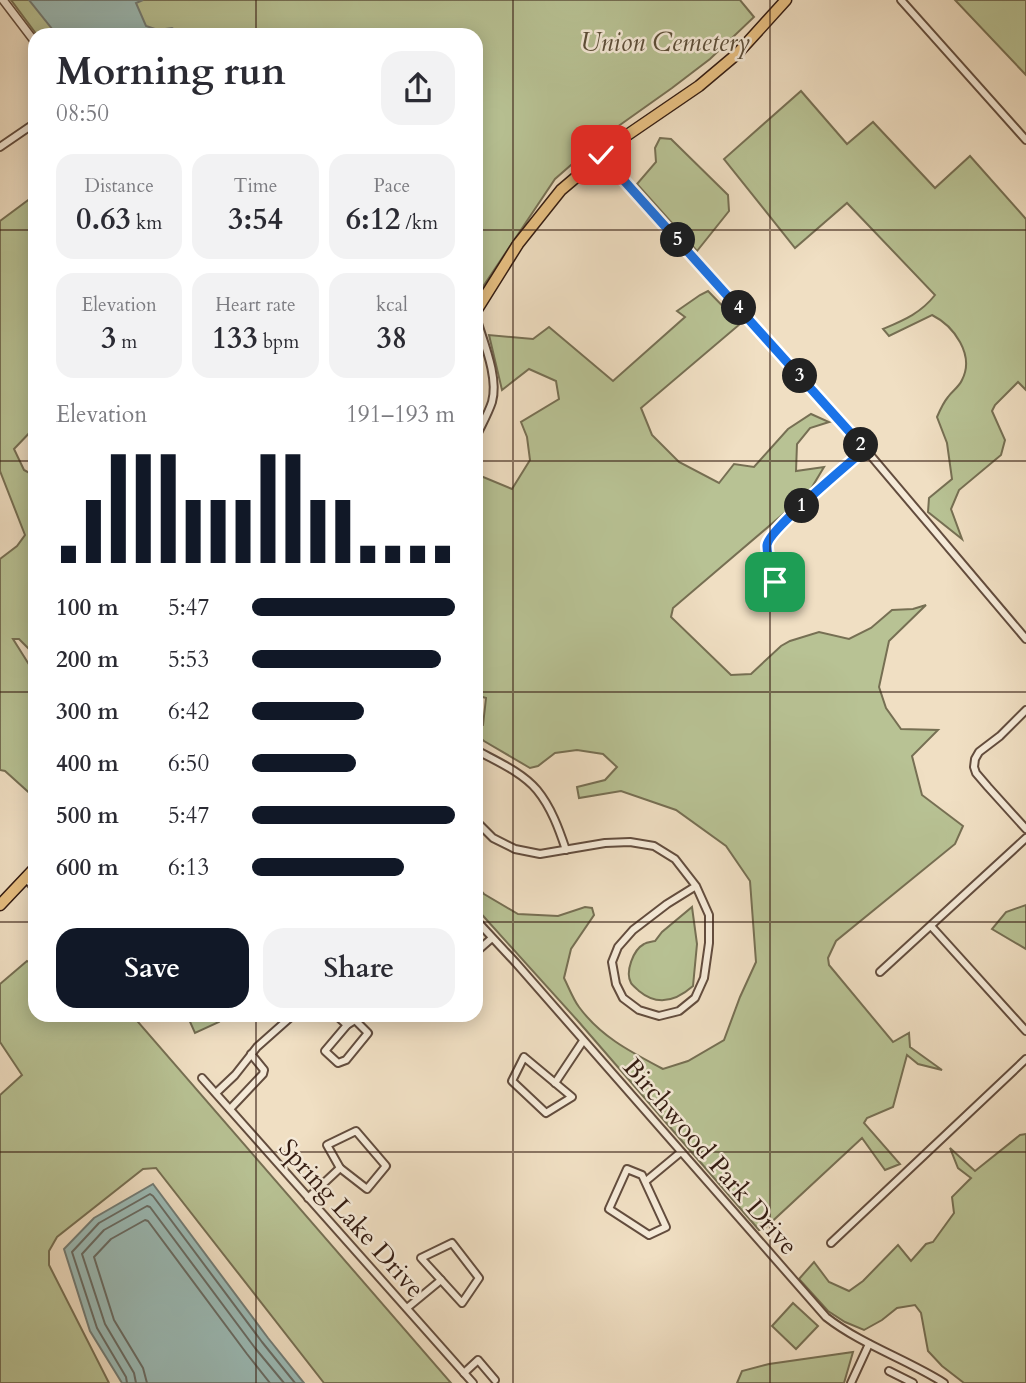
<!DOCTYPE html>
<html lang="en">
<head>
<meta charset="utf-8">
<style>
	:root { --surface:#fff; --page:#f2f2f3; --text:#2b2b33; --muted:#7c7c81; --accent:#111827 }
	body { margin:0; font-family:Cardo,serif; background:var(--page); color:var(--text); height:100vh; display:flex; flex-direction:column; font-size:26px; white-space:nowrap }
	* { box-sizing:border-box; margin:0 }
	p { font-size:23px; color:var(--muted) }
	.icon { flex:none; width:38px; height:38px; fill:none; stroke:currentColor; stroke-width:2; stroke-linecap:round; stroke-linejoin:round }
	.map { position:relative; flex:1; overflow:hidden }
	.sheet { position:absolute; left:28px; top:28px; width:455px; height:994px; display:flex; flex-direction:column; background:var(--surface); border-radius:21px; box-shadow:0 4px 18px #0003 }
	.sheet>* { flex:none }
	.pin { position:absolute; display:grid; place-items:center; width:60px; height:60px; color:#fff; margin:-30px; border-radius:14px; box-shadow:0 4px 10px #0006 }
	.km { position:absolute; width:35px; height:35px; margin:-18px; border-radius:50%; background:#222; color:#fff; font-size:19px; line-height:35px; text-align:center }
	.round { display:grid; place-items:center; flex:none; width:74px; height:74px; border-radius:21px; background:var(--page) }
	.head { display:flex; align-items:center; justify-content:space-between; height:119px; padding:0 28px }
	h1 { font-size:38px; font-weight:800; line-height:52px }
	.stats { display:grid; grid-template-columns:repeat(3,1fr); gap:10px; height:119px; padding:7px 28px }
	.stats div { display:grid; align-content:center; border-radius:18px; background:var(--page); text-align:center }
	.stats b { font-size:30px; font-weight:800 }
	.stats small { font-size:19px; font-weight:400 }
	.stats p { font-size:19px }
	.chart { height:196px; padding:14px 28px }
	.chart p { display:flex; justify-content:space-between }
	.chart svg { width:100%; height:126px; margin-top:7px; stroke:var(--accent); stroke-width:6 }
	.cta { display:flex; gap:14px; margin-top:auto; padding:14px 28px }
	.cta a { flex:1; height:80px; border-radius:21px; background:var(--accent); color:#fff; font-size:28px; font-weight:800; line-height:80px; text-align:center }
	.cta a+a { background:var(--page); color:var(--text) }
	ul { padding:0 28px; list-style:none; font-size:23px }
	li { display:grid; grid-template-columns:112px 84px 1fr; align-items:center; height:52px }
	li i { height:18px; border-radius:9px; background:var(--accent) }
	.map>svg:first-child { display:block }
</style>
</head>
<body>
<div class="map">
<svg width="1026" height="1383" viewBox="0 0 1026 1383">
	<rect width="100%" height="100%" fill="#f0dfc3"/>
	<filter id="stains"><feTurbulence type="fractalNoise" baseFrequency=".00286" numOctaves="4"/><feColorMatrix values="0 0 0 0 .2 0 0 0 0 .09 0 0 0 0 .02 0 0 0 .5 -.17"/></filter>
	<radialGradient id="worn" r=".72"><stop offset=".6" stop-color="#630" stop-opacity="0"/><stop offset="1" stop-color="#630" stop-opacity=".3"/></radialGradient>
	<g fill="#b8c294" stroke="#766f53" stroke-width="2">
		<path d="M11 0H740L754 17 710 59 672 88 603 137 555 179 476 297V35H37Z"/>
		<path d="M955 0H1026V75Z"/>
		<path d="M801 91 847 144 873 122 935 188 970 156 1026 219V390L1018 382 995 405 992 411 1005 440 1001 455 959 490 951 509 962 539 928 512 929 498 952 479 947 443 937 417C940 410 943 403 948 397 952 391 959 387 962 380 975 355 954 326 932 315L889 336 883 329C904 320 921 313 935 295L847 203 795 248 724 159Z"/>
		<path d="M660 138 671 139 728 195 729 211 697 251 637 184 656 162 655 148Z"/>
		<path d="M35 195V268L30 282 35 295V427L14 449 24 470 35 476V655L19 639H13L35 674V798L5 771 0 770V559L17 546 25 535 0 471V221Z"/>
		<path d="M708 291 740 324 641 408 652 435 679 462 719 483 734 464 754 467 788 429 811 414 829 422 810 428 797 444 796 471 824 467 809 492 673 608 671 617 731 675 751 674 781 646 790 641 819 632 849 639 871 628 892 610 913 609 926 605 889 641 879 687 886 708 901 729 938 730 912 756 922 795 963 826 955 844 836 941 828 958 829 965 893 1042 909 1033 910 1047 942 1070 918 1064 907 1055 893 1107 867 1118 864 1123 900 1164 885 1170 862 1138 765 1228 759 1230 578 1021 476 908V885L484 894 518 914 558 916 585 907 592 908 594 915 571 949 564 978C569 988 573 999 579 1007 601 1037 631 1052 663 1069L688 1061 724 1040 740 997 756 962 750 881 726 846 676 810 621 791 579 798 577 787 605 780 617 767 603 754 577 750 555 753 538 766 530 768 484 741 476 734V728L483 725 486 698 476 695V474L512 489 530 460 527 437 521 422 559 399 556 381 529 369 502 390 489 335 533 339 549 327 613 381 685 317 677 311 700 295Z"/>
		<path d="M1026 905V949L992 929 1006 912Z"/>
		<path d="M692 907 697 944 693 986C676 1001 657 1006 639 991 637 989 632 985 631 983 625 972 633 950 644 944 647 942 651 942 655 941L662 932Z"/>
		<path d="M27 961 35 966V1015H132L451 1383H324L156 1168 143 1169 57 1237 49 1251V1265L109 1383H0V1095L22 1075 0 1042V984Z"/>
		<path d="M187 1015H226L219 1022 195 1033Z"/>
		<path d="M1026 1134V1383H964L942 1366 928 1351 921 1313 915 1305 897 1308 882 1320 864 1330 845 1322 828 1311 799 1279 814 1262 829 1282 849 1291 863 1281 898 1245 911 1261 926 1244 933 1242 954 1213 952 1197 971 1178 958 1168 950 1148 975 1171 1020 1135Z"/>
		<path d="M793 1303 818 1326 796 1349 772 1326Z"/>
		<path d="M853 1352 844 1383H737L742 1371 769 1364Z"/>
	</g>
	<g fill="#9bbcb8" stroke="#727c76" stroke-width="2">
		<path d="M29 0H143L136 3 146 26 158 30 172 28 183 35H57Z"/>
		<path d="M153 1184 268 1338 304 1383H122L90 1331 64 1249 94 1218Z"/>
	</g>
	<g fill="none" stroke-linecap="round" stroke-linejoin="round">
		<g stroke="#686c65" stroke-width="2">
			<path d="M127 1383 126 1377 97 1328 72 1252 99 1223 150 1194 153 1196 262 1342 295 1383"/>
			<path d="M136 1383 134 1373 105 1324 82 1254 104 1230 147 1206 150 1207 255 1348 284 1383"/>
			<path d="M147 1383 143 1368 114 1320 94 1257 111 1239 145 1220 148 1221 247 1354 270 1383"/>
		</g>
		<defs>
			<g id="minor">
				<path d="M901 0 1026 140"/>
				<path d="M0 147 35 123"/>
				<path d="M601 155 855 437 1026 639"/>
				<path d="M476 317C483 341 499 377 492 402 488 414 481 426 476 437"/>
				<path d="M753 605 764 597 775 582V575L767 546 769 539 775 531 800 507 865 449"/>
				<path d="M1026 710 1000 736 979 752 975 759 974 767 976 773 988 787 1026 829"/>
				<path d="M476 750C496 761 522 772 537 790 551 807 559 829 566 850"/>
				<path d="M476 821 493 838 515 849 540 854 605 843 630 842 654 846 675 859 696 886 709 915V943L704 978 695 998 679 1011 659 1016 639 1010 623 998 616 984 612 962 618 947 633 930 667 904 696 886"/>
				<path d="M26 878 35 889"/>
				<path d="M476 920 516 963 826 1317C862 1345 906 1359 944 1383"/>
				<path d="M931 926 1026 1031"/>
				<path d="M476 952 492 938"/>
				<path d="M880 972 1026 838"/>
				<path d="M476 991V992"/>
				<path d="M336 1015 347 1025"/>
				<path d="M355 1020 368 1033 346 1060 338 1063 325 1051 347 1025Z"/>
				<path d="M524 1057 572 1097 546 1113 512 1081Z"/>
				<path d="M202 1078 473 1383"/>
				<path d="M555 1083 583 1041"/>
				<path d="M216 1093 235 1075 257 1047 293 1015"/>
				<path d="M230 1109 263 1074 264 1070 251 1054"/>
				<path d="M356 1131 386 1166 367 1189 340 1168 327 1145Z"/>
				<path d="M627 1169 642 1175 666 1227 649 1235 609 1209Z"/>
				<path d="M646 1181 681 1152"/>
				<path d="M308 1198 340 1168"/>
				<path d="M452 1243 479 1278 462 1303 421 1258Z"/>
				<path d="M831 1243 1026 1059"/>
				<path d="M407 1308 441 1280"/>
				<path d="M889 1371 913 1383"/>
				<path d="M464 1373 478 1360 495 1380"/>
				<path d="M851 1383 869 1344"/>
			</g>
			<path id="tertiary" d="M3 0 35 42"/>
			<g id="primary">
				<path d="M476 311 518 244 561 190 620 140 699 86 737 54 786 0"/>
				<path d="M0 905 35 868"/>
			</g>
		</defs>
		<use href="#minor" stroke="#634d3e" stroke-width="10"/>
		<use href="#tertiary" stroke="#634d3e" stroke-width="10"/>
		<use href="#primary" stroke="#341c12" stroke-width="13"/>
		<use href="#minor" stroke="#f5ead8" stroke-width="6"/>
		<use href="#tertiary" stroke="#f5ead8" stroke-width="7"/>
		<use href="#primary" stroke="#e8c082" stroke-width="10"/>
	</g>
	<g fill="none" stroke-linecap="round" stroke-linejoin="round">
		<defs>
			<path id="route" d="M601 155 865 449C849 464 769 529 767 545 766 557 775 570 775 582"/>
		</defs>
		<use href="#route" stroke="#fff" stroke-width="14"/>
		<use href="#route" stroke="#1a73e8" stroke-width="9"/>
	</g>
	<path fill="none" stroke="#341c12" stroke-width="2" stroke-opacity="0.55" d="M256 0V35M513 0V1383M770 0V1383M0 230H35M476 230H1026M0 461H35M476 461H1026M0 692H35M476 692H1026M0 922H35M476 922H1026M256 1015V1383M0 1152H1026"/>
	<g text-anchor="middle" stroke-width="5" stroke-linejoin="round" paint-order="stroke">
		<g font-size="26" font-style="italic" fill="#5c4e39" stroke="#f5ead8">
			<text x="665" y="51">Union Cemetery</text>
		</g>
		<g font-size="26" fill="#341c12" stroke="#f5ead8">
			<text transform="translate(711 1156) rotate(49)" y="9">Birchwood Park Drive</text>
			<text transform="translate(352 1218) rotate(48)" y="9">Spring Lake Drive</text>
		</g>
	</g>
	<rect width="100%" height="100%" filter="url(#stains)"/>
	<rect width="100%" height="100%" fill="url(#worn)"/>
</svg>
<div class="pin" style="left:775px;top:582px;background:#1e9e55"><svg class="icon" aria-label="arrive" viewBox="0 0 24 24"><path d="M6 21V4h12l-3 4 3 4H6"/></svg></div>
<div class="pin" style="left:601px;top:155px;background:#d93025"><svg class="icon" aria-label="check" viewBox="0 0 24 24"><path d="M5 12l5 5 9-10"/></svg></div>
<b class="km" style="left:802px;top:506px">1</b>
<b class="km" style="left:861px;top:445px">2</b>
<b class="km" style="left:800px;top:376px">3</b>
<b class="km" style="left:739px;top:308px">4</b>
<b class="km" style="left:678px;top:240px">5</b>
<section class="sheet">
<div class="head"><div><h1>Morning run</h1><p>08:50</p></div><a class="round"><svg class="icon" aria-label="share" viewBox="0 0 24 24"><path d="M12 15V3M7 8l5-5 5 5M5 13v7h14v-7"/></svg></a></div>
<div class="stats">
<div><p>Distance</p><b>0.63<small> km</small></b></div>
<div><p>Time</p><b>3:54</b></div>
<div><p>Pace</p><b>6:12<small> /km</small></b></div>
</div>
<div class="stats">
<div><p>Elevation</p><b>3<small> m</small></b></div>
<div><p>Heart rate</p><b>133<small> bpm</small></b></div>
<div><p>kcal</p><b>38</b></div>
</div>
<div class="chart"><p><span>Elevation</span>191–193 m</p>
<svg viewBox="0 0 160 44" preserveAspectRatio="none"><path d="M5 44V38M15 44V22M25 44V6M35 44V6M45 44V6M55 44V22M65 44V22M75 44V22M85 44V6M95 44V6M105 44V22M115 44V22M125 44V38M135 44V38M145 44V38M155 44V38"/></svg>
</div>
<ul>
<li><b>100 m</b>5:47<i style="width:100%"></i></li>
<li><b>200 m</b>5:53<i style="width:93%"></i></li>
<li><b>300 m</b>6:42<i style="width:55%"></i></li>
<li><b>400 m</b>6:50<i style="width:51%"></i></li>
<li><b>500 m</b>5:47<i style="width:100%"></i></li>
<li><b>600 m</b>6:13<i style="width:75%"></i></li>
</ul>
<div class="cta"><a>Save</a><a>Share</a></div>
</section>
</div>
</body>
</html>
